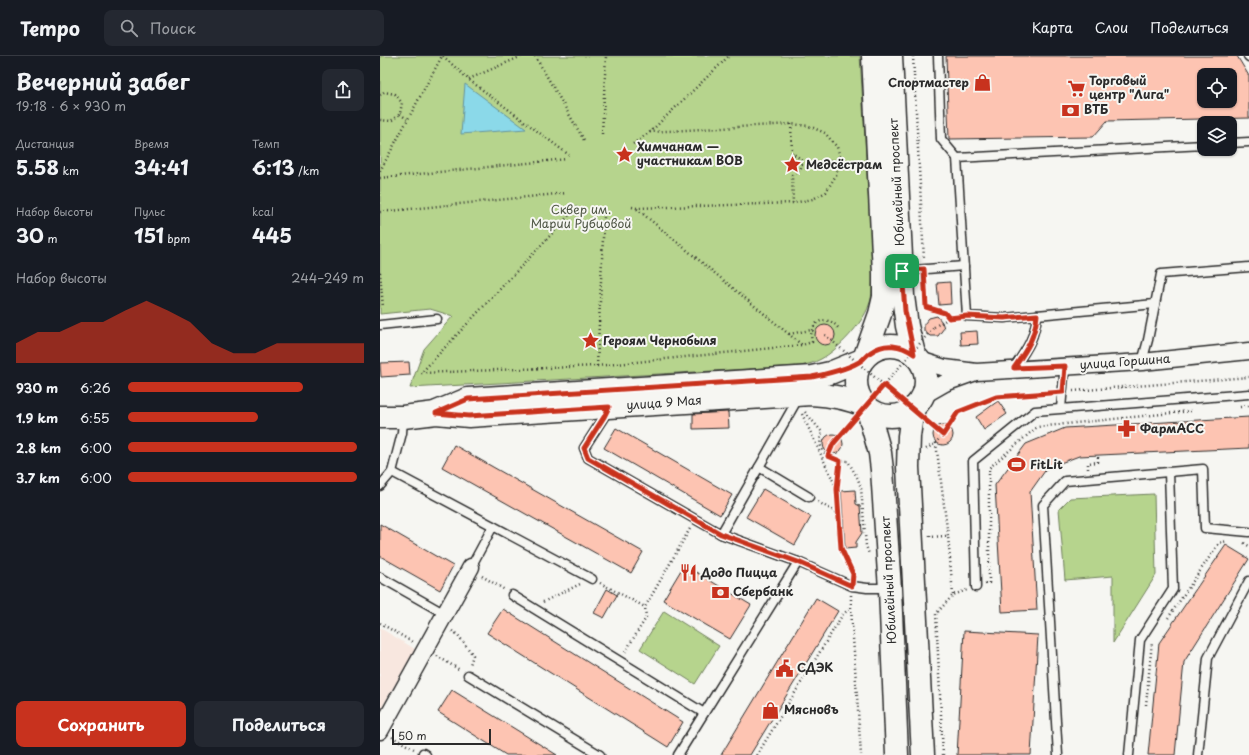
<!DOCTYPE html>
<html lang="ru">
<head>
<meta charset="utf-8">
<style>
	:root { --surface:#171b24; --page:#242831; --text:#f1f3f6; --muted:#9ea1a6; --line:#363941; --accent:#c8321e }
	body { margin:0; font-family:"Playpen Sans",sans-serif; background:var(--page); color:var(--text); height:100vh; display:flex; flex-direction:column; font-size:15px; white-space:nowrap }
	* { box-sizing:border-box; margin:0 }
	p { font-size:13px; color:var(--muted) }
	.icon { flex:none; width:22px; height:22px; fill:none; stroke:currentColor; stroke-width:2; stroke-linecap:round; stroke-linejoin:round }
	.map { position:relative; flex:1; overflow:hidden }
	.panel { display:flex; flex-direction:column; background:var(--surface); width:380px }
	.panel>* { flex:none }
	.buttons { position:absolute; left:817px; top:12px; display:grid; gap:8px }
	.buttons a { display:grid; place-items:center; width:40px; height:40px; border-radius:8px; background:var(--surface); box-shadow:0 1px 3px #0004; font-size:20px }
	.scale { position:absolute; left:12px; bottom:10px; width:99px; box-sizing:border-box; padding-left:4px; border:2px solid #2b2b2b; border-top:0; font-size:11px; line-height:14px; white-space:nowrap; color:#2b2b2b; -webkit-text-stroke:3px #f6f6f2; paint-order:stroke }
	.pin { position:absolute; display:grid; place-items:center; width:34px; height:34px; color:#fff; margin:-17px; border-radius:8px; box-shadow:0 2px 6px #0006 }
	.round { display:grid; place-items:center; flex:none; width:42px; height:42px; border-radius:8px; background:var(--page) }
	.headline { display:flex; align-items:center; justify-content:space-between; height:68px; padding:0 16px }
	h1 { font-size:22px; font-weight:700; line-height:30px }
	.figures { display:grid; grid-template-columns:repeat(3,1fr); gap:6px; height:68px; padding:4px 16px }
	.figures div { display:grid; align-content:center }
	.figures b { font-size:20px; font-weight:700 }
	.figures small { font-size:11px; font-weight:400 }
	.figures p { font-size:11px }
	.chart { height:112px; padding:8px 16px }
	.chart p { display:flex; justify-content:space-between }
	.chart svg { width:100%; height:72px; margin-top:4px; fill:var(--accent); opacity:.7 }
	.primary-button { display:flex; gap:8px; margin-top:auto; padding:8px 16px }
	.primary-button a { flex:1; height:46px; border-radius:8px; background:var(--accent); color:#fff; font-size:16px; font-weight:700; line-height:46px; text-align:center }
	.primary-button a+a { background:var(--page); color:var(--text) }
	ul { padding:0 16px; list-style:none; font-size:13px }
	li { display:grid; grid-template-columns:64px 48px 1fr; align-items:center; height:30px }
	li i { height:10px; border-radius:5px; background:var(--accent) }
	header { display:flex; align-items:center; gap:24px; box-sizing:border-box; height:56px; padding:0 20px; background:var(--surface); border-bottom:1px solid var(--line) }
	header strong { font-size:19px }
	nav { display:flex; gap:22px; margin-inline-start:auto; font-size:14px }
	.search { width:280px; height:36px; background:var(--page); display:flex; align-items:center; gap:10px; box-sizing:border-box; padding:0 14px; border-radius:8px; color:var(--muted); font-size:15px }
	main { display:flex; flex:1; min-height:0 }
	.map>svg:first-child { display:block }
</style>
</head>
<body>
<header>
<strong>Tempo</strong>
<div class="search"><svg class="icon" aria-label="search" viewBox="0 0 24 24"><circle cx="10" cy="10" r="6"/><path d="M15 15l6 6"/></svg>Поиск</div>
<nav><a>Карта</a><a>Слои</a><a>Поделиться</a></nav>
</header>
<main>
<section class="panel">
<div class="headline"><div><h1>Вечерний забег</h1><p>19:18 · 6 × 930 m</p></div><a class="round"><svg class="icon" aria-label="share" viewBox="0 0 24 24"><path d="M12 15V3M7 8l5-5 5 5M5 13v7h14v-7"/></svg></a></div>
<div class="figures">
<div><p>Дистанция</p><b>5.58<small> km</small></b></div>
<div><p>Время</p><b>34:41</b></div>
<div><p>Темп</p><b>6:13<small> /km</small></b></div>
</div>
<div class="figures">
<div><p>Набор высоты</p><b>30<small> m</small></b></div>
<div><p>Пульс</p><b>151<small> bpm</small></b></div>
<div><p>kcal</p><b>445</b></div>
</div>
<div class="chart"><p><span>Набор высоты</span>244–249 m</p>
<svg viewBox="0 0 160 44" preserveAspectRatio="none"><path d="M0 44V32L10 25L20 25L30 19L40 19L50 12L60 6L70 12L80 19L90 32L100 38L110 38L120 32L130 32L140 32L150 32L160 32V44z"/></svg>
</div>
<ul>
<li><b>930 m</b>6:26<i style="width:74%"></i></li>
<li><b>1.9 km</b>6:55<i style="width:55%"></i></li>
<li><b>2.8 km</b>6:00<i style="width:97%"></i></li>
<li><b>3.7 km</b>6:00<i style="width:97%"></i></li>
</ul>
<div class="primary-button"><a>Сохранить</a><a>Поделиться</a></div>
</section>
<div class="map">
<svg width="869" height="699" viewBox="0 0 869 699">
	<rect width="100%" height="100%" fill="#f6f6f2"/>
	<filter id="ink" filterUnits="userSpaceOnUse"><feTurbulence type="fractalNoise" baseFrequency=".025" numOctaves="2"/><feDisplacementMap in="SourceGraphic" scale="8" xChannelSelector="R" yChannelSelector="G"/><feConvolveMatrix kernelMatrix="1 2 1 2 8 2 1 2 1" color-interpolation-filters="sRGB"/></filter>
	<g filter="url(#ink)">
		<path fill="#f8e7df" d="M0 572 35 593 0 655Z"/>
		<g fill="#b6d48d" stroke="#70805c">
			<path d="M0 0H480L493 218C492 228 493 239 489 249 483 267 458 294 441 303 434 307 428 308 421 310L30 332 44 293 73 260 50 253 0 258Z"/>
			<path d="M774 438 776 519 733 587V520L685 524 679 453 690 442Z"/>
			<path d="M284 555 339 590 315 628 260 593Z"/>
		</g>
		<path fill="#8bd9e9" stroke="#65939d" d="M85 28 146 73 81 78Z"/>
		<g fill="#fdc4b2" stroke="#2b2b2b" fill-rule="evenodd">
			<path d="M566 0H857L869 20V62L727 65 713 81 569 83ZM824 19H850V45H824Z"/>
			<path d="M570 226 571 248 559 249 557 227Z"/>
			<path d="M557 260 562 266 564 272 558 280H550L544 275V268L549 262Z"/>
			<circle cx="445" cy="279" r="10"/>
			<path d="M597 275 598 288 581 289 580 276Z"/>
			<path d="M29 306 30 319 1 321 0 307Z"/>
			<path d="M618 345 627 358 604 374 596 361Z"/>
			<path d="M348 356 349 372 313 373V358Z"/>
			<path d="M869 361V392L699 400 667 412 650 436 657 554 622 556 615 429 646 388 685 372Z"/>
			<circle cx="563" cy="379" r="10"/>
			<path d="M236 372 352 439 340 459 224 392Z"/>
			<circle cx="453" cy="388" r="10"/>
			<path d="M74 389 263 496 251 517 62 411Z"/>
			<path d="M383 433 431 461 415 489 366 461Z"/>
			<path d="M475 434 476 448 480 450 482 477 476 486V492L465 493 461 435Z"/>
			<path d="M0 468 73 510 60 534 0 500Z"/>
			<path d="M846 489 869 503 804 606 795 699H768L779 587Z"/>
			<path d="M304 509 371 549 350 583 283 544Z"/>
			<path d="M227 533 237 539 224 562 214 557Z"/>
			<path d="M436 542 458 555 370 699H341Z"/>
			<path d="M123 553 303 666 288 691 107 577Z"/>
			<path d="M584 575 658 579 651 699H577Z"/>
			<path d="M72 634 177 699H126L58 656Z"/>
		</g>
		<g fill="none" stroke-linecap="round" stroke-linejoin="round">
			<defs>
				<g id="service">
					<path d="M558 0 561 83 577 102 587 260 624 262 657 259C655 282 647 293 634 312"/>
					<path d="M868 0 869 1"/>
					<path d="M850 87 869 86"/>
					<path d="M577 102 824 89"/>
					<path d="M522 215 584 210"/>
					<path d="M657 259 775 248"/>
					<path d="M0 269 57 263"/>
					<path d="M762 306 768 284 781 218 869 211"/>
					<path d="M681 352 685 310"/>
					<path d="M228 353 224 361 204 392 208 402 341 478 418 506 472 530 487 532H509"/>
					<path d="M379 411 429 441"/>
					<path d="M12 416 212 523"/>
					<path d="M0 430 12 416 22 377 23 363"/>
					<path d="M341 478 416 346"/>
					<path d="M91 511 113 470"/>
					<path d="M0 521 65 558"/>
					<path d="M596 531 593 405 655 355 869 338"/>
					<path d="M132 539 324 657"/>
					<path d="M88 619 220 699"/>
					<path d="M43 697 46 699"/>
					<path d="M298 699 418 506"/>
					<path d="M678 699 663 449 685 425 823 413 825 472 869 476"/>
					<path d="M749 699 760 584 793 533 789 416"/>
					<path d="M818 699 828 602 869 525"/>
				</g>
				<g id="minor">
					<path d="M540 304 565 312 596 316 762 306 869 295"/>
					<path d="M544 339 565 327 593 317"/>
					<path d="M0 675 91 511"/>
				</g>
				<g id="secondary">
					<path d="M511 0 523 240 527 270 534 298"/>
					<circle cx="511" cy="325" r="35"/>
					<path d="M485 300 500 258 504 241V217L493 0"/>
					<path d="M487 351 500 397 502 414 510 533 517 699"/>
					<path d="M533 352 529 380 528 411 543 699"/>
					<path d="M57 356 88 343 432 321 450 317 482 304"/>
					<path d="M0 361H23L56 357 89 360 431 338C450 339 468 342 486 350"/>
				</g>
			</defs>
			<use href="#service" stroke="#2b2b2b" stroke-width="11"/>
			<use href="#minor" stroke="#2b2b2b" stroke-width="19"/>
			<use href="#secondary" stroke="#2b2b2b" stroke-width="25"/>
			<g stroke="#2b2b2b" stroke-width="2.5" stroke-dasharray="1 3" stroke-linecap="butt">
				<path d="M63 0 88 23 189 99"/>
				<path d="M155 0 204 84"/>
				<path d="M533 0 544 203"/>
				<path d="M89 23 142 0"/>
				<path d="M0 39 4 36 15 38 22 47 20 58 11 65 0 64"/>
				<path d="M20 58 27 63"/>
				<path d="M411 68 412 97 421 103C423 112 420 116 412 119L413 147"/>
				<path d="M222 78 226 0"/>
				<path d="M253 88 270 76 349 0"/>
				<path d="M422 108 461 104"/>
				<path d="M0 115 62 0"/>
				<path d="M0 122 187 103"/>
				<path d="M197 151 41 317 217 310 422 289"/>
				<path d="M252 151 257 152 413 147 433 143 446 136 456 119 461 104 457 91 445 77 429 70 411 68 270 76"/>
				<path d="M257 153 422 289 432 286C427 266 447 256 459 273"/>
				<path d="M0 156 187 137"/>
				<path d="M0 216 3 251"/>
				<path d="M545 222 546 251 565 257 569 262"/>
				<path d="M554 271 569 262 577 261"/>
				<path d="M409 278 431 274 436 276"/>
				<path d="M217 310 224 161"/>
				<path d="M693 335 869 321"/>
				<path d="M860 351 869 350"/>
				<path d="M425 356 442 376C441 381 439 388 442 393 446 402 459 405 468 405L478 423 481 432 486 490 489 498"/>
				<path d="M422 358 457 433"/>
				<path d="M546 393 556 387"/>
				<path d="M448 400 453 388"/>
				<path d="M460 405 457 433 461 492 473 518V520"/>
				<path d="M708 413V407L718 406V399"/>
				<path d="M438 446 459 458"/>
				<path d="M550 480V481L567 480"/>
				<path d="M864 487 869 490"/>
				<path d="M102 520 125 534"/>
				<path d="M220 527 265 551 311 471"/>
				<path d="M605 528 609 527V412L657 371 811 355"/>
				<path d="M471 539V552L481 699"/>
				<path d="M573 539 568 480 556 387 578 356 616 341 674 336"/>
				<path d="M163 546 200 528"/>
				<path d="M788 562 839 487 847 485"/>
				<path d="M0 567 34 587"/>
				<path d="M72 575 78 579 93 599 90 609"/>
				<path d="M245 596 266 562 265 551"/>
				<path d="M57 600 80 614"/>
				<path d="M766 649 772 586"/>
				<path d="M12 681 34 693"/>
				<path d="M377 699 463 558 471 552"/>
				<path d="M563 699 556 558 573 539 587 534"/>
			</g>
			<use href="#service" stroke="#f6f6f2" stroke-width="8"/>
			<use href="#minor" stroke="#f6f6f2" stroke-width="16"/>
			<use href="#secondary" stroke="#f6f6f2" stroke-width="22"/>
			<g stroke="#2b2b2b" stroke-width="2.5" stroke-dasharray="1 3" stroke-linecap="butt">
				<path d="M445 279 563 379"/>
				<path d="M453 388 554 271"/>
			</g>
		</g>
	</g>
	<g fill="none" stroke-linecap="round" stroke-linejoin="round" filter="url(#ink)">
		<defs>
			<path id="route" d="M544 213 546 251 565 257 569 262 587 260 624 262 657 259C655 282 647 293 634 312L685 310 683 336 616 341 578 356 563 379 504 329 453 388 448 400 460 405 457 433 461 492 473 518 472 530 418 506 341 478 208 402 204 392 224 361 229 351 89 360 56 357 88 343 432 321C446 318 470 313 482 304 485 302 487 298 491 296 505 286 521 289 534 298L525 255 522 215Z"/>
		</defs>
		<use href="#route" stroke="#fff" stroke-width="8"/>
		<use href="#route" stroke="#c8321e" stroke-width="5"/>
	</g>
	<defs>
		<symbol id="shop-bare" viewBox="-9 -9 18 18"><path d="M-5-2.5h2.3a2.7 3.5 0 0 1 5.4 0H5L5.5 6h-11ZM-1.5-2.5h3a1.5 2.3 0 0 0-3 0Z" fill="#c8321e" stroke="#f6f6f2" stroke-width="2.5" paint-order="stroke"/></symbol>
		<symbol id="supermarket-bare" viewBox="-9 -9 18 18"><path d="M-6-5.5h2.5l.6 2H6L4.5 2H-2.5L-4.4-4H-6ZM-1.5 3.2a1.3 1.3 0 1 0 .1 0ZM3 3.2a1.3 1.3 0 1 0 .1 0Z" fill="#c8321e" stroke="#f6f6f2" stroke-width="2.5" paint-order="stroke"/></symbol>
		<symbol id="bank-bare" viewBox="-9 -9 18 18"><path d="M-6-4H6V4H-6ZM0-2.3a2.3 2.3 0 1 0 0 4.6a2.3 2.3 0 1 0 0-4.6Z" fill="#c8321e" stroke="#f6f6f2" stroke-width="2.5" paint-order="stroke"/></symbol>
		<symbol id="sight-bare" viewBox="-9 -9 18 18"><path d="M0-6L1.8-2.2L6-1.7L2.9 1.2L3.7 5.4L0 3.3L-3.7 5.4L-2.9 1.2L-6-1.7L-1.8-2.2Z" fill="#c8321e" stroke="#f6f6f2" stroke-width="2.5" paint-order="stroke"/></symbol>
		<symbol id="pharmacy-bare" viewBox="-9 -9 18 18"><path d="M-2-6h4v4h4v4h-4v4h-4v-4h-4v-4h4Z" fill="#c8321e" stroke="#f6f6f2" stroke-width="2.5" paint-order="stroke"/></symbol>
		<symbol id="stadium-bare" viewBox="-9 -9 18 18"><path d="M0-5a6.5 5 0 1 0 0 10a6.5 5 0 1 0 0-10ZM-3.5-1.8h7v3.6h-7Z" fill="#c8321e" stroke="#f6f6f2" stroke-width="2.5" paint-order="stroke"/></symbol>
		<symbol id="restaurant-bare" viewBox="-9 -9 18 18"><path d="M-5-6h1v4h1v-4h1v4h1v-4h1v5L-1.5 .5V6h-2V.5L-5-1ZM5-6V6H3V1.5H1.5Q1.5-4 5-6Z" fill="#c8321e" stroke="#f6f6f2" stroke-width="2.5" paint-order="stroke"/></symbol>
		<symbol id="civic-bare" viewBox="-9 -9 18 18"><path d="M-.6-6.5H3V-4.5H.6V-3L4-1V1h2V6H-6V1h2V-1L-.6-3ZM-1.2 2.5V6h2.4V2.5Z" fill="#c8321e" stroke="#f6f6f2" stroke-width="2.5" paint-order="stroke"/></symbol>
	</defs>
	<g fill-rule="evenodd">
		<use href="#shop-bare" x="590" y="14" width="25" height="25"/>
		<use href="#supermarket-bare" x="684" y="20" width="25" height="25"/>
		<use href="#bank-bare" x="678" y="42" width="25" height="25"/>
		<use href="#sight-bare" x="232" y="86" width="25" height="25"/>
		<use href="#sight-bare" x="400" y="96" width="25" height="25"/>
		<use href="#sight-bare" x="198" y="272" width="25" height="25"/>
		<use href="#pharmacy-bare" x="734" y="360" width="25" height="25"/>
		<use href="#stadium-bare" x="624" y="396" width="25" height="25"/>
		<use href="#restaurant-bare" x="296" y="504" width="25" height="25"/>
		<use href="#bank-bare" x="328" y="524" width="25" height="25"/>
		<use href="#civic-bare" x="392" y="600" width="25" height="25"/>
		<use href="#shop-bare" x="378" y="642" width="25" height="25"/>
	</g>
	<g text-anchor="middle" stroke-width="4" stroke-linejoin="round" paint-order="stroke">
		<g font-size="12" font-weight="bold" fill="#2b2b2b" stroke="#f6f6f2" text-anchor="start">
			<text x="709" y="29">Торговый<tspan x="709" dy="14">центр "Лига"</tspan></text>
			<text x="589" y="31" text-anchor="end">Спортмастер</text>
			<text x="704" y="58">ВТБ</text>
			<text x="257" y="95">Химчанам —<tspan x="257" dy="14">участникам ВОВ</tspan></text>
			<text x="426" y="113">Медсёстрам</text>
			<text x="223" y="289">Героям Чернобыля</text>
			<text x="760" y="377">ФармАСС</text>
			<text x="650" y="413">FitLit</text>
			<text x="321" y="521">Додо Пицца</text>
			<text x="353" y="540">Сбербанк</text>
			<text x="417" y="616">СДЭК</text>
			<text x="404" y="658">Мясновъ</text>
		</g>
		<g font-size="12" fill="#2b2b2b" stroke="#f6f6f2">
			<text transform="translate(517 126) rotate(-93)" y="4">Юбилейный проспект</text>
			<text transform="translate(745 306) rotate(-4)" y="4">улица Горшина</text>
			<text transform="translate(284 347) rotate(-4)" y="4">улица 9 Мая</text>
			<text transform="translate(509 524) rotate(-93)" y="4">Юбилейный проспект</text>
		</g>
		<g font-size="12" fill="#4e5544" stroke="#f6f6f2">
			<text x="201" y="158">Сквер им.<tspan x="201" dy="14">Марии Рубцовой</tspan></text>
		</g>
	</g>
</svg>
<div class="buttons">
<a><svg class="icon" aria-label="locate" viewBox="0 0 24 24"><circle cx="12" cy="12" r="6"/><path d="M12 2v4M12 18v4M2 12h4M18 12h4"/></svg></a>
<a><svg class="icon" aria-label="layers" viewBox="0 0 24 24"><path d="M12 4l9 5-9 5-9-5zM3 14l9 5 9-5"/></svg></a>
</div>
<div class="scale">50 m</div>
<div class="pin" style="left:522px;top:215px;background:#1e9e55"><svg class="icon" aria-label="arrive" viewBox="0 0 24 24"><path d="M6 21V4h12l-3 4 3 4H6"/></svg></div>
</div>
</main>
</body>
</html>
